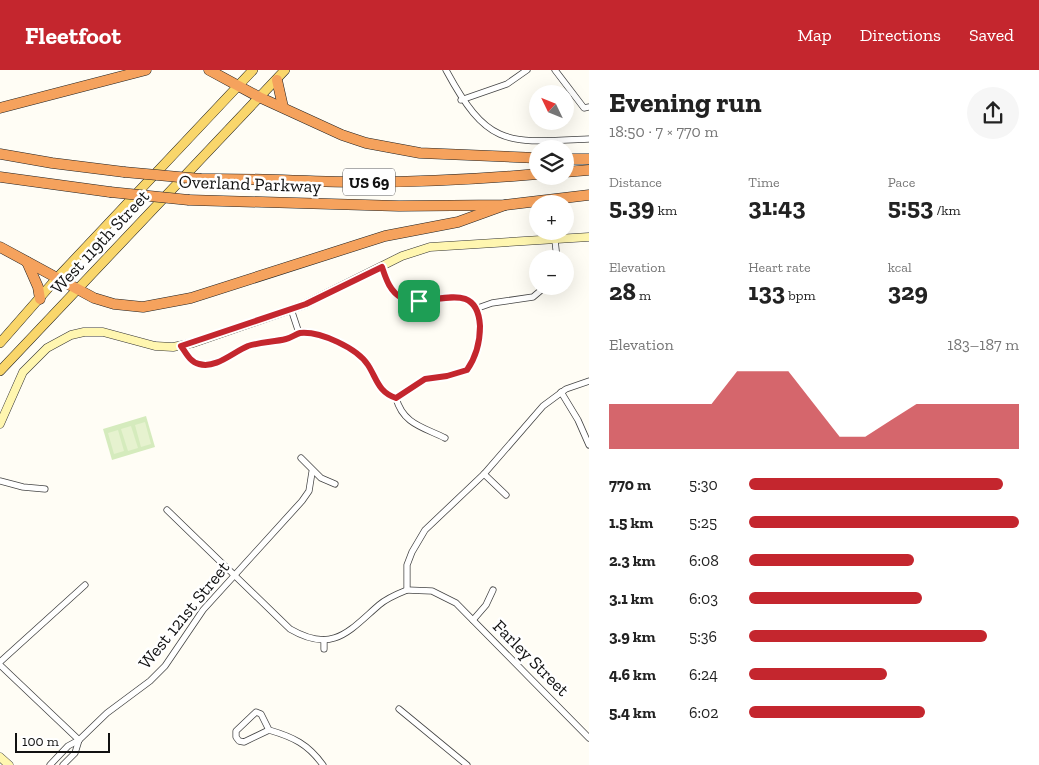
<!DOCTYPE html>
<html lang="en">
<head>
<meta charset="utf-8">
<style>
	:root { --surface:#fff; --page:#f6f6f6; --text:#222; --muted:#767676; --accent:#c4262e }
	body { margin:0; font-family:"Zilla Slab",serif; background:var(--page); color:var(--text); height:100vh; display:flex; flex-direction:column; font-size:19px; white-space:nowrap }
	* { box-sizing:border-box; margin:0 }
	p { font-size:16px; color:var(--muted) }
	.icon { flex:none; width:28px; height:28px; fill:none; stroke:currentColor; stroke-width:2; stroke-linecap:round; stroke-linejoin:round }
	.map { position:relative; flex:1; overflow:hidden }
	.panel { display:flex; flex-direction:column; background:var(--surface); width:450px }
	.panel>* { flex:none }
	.needle { width:32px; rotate:313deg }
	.tools { position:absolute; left:529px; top:15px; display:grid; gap:10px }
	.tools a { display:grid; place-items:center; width:45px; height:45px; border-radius:50%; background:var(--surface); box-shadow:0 5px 20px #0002; font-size:25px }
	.scale { position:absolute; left:15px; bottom:12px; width:95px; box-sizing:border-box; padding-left:5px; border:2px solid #111; border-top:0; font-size:14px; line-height:18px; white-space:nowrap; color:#111; -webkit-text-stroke:4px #fff; paint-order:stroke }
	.pin { position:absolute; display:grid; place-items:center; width:42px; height:42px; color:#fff; margin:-21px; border-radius:10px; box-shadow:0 2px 8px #0006 }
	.round { display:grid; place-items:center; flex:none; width:52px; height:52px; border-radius:26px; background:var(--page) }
	.overview { display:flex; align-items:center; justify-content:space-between; height:85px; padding:0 20px }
	h1 { font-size:28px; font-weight:800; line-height:38px }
	.figures { display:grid; grid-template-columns:repeat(3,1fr); gap:8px; height:85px; padding:5px 20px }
	.figures div { display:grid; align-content:center }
	.figures b { font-size:25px; font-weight:800 }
	.figures small { font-size:14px; font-weight:400 }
	.figures p { font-size:14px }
	.chart { height:140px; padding:10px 20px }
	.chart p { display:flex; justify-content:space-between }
	.chart svg { width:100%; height:90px; margin-top:5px; fill:var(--accent); opacity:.7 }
	ul { padding:0 20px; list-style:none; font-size:16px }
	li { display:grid; grid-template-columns:80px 60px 1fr; align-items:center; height:38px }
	li i { height:12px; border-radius:6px; background:var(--accent) }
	header { display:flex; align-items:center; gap:30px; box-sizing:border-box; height:70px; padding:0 25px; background:var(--accent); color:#fff }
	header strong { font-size:24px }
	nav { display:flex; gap:28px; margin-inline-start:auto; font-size:18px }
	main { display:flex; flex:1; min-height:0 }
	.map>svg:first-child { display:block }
</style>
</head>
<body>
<header>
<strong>Fleetfoot</strong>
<nav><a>Map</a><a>Directions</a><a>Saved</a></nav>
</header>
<main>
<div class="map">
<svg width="589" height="695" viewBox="0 0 589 695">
	<rect width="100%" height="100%" fill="#fffdf5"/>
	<path fill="#d5ebbd" d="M146 346 155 377 112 390 103 359Z"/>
	<g fill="#e6f2cf">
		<path d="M145 352 151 374 141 377 135 355Z"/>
		<path d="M131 356 138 378 128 381 121 359Z"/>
		<path d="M118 360 124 381 114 384 108 363Z"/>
	</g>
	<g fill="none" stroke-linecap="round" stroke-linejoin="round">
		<defs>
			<g id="street">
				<path d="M446 0C488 78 507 73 589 69"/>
				<path d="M555 0 584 38 589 37"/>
				<path d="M461 30 507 14 527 0"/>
				<path d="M555 170 557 189"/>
				<path d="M382 197C386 209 391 222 402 228 426 241 477 204 480 256 480 272 476 287 467 300L447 306 425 309 396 328"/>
				<path d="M291 239 299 263"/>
				<path d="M475 239 492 233 533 227 546 216"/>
				<path d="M181 276C186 283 190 292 199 294 216 299 233 282 248 276 261 272 274 272 286 269 291 268 296 264 300 263 318 261 354 277 366 291 377 306 377 322 396 328"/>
				<path d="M561 322 578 350 589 375"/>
				<path d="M396 328C403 354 423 357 445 368"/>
				<path d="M301 388 321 408 335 414"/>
				<path d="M484 404 506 425"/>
				<path d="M0 411 23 417 45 419"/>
				<path d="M167 440 290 559C333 584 349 561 379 535 387 528 397 524 407 520V495L412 482 425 460 484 404 543 336 566 319 589 311"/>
				<path d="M407 520 432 521 456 533 589 668"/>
				<path d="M473 550 486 535 493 520"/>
				<path d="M324 570V579"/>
				<path d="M0 592 85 515"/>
				<path d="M0 595 79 670"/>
				<path d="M399 639 467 695"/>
				<path d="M269 660 261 644 256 642 236 661V667L239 671 244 672 269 660C293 667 308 674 323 695"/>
				<path d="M50 695 68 676 79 670 107 643 150 611 165 596 203 540 302 431 309 421 312 402"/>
				<path d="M63 695 75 683 79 670"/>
			</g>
			<g id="secondary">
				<path d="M0 354 23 302 47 278 71 265 84 262H103L155 276 173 277 193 273 306 234 402 186 430 177 589 167"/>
				<path d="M0 687 9 695"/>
			</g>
			<g id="primary">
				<path d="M0 273 57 208 253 0"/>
				<path d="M0 301 285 0"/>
			</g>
			<g id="highway">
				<path d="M209 0 259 27 342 65 366 73 420 83 538 88"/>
				<path d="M277 10 283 37"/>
				<path d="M0 38 146 0"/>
				<path d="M0 84 52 93 124 102"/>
				<path d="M565 89H589"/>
				<path d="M565 102 589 100"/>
				<path d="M0 107 110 122"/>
				<path d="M201 109C256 108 311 112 366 112 423 112 480 109 538 104"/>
				<path d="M189 130 399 136 505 135 589 125"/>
				<path d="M0 177 94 228 114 234 143 237 191 228 385 166 458 152 505 135"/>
				<path d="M27 192 38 217 40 229"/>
			</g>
		</defs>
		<use href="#street" stroke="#444" stroke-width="7"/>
		<use href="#secondary" stroke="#333" stroke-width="9"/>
		<use href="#primary" stroke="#222" stroke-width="10"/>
		<use href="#highway" stroke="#222" stroke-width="11"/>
		<use href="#street" stroke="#fff" stroke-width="5.5"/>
		<use href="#secondary" stroke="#fff6b0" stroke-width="8"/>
		<use href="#primary" stroke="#f9d66b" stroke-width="9"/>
		<use href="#highway" stroke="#f5a25d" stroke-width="10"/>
		<defs>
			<g id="highway-bridge">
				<path d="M124 102 201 109"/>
				<path d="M110 122 189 130"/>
			</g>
		</defs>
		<use href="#highway-bridge" stroke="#222" stroke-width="11" stroke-linecap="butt"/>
		<use href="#highway-bridge" stroke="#f5a25d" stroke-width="10"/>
	</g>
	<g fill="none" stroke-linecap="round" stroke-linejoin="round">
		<defs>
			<path id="route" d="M382 197C386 209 390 222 402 228 427 241 477 204 480 256 480 272 476 287 467 300L447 306 425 309 396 328C378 322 377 309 368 295 357 278 320 261 300 263 296 264 291 268 286 269 274 272 261 272 248 276 233 282 216 299 199 294 190 292 186 283 181 276L306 234Z"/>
		</defs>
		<use href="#route" stroke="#fff" stroke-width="10"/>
		<use href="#route" stroke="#c4262e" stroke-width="6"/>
	</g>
	<g text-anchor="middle" stroke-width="5" stroke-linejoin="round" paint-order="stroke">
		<rect fill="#fff" stroke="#585858" stroke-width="1" x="343" y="98.5" width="52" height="27" rx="4"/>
		<g font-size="16" font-weight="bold" fill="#111">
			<text x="369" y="118">US 69</text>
		</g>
		<g font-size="18" fill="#111" stroke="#fff">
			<text transform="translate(250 114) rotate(2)" y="6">Overland Parkway</text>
			<text transform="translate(100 172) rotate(-47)" y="6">West 119th Street</text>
			<text transform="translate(184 545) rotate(-51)" y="6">West 121st Street</text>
			<text transform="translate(531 588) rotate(45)" y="6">Farley Street</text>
		</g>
	</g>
</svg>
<div class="tools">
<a><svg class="needle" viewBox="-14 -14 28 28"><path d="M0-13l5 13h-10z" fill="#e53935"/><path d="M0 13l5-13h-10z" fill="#767676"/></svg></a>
<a><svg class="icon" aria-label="layers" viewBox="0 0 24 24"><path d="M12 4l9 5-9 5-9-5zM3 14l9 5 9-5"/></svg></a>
<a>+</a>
<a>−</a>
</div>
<div class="scale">100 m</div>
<div class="pin" style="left:419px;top:231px;background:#1e9e55"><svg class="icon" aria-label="arrive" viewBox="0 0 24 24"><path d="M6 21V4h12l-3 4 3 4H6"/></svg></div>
</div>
<section class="panel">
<div class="overview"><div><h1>Evening run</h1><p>18:50 · 7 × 770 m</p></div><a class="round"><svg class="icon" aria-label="share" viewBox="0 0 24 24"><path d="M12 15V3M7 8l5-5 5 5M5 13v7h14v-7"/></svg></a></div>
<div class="figures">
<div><p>Distance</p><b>5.39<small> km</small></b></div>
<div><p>Time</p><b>31:43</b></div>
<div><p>Pace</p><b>5:53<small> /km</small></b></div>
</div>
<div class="figures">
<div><p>Elevation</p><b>28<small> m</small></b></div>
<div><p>Heart rate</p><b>133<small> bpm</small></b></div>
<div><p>kcal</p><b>329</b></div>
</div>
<div class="chart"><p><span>Elevation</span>183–187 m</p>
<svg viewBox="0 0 160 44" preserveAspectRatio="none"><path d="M0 44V22L10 22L20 22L30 22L40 22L50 6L60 6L70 6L80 22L90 38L100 38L110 30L120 22L130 22L140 22L150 22L160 22V44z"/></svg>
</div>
<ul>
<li><b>770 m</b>5:30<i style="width:94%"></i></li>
<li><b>1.5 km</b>5:25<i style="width:100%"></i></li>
<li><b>2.3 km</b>6:08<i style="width:61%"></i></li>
<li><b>3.1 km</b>6:03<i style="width:64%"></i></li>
<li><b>3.9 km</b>5:36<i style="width:88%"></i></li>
<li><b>4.6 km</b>6:24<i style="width:51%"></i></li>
<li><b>5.4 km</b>6:02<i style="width:65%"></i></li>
</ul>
</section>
</main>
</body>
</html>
